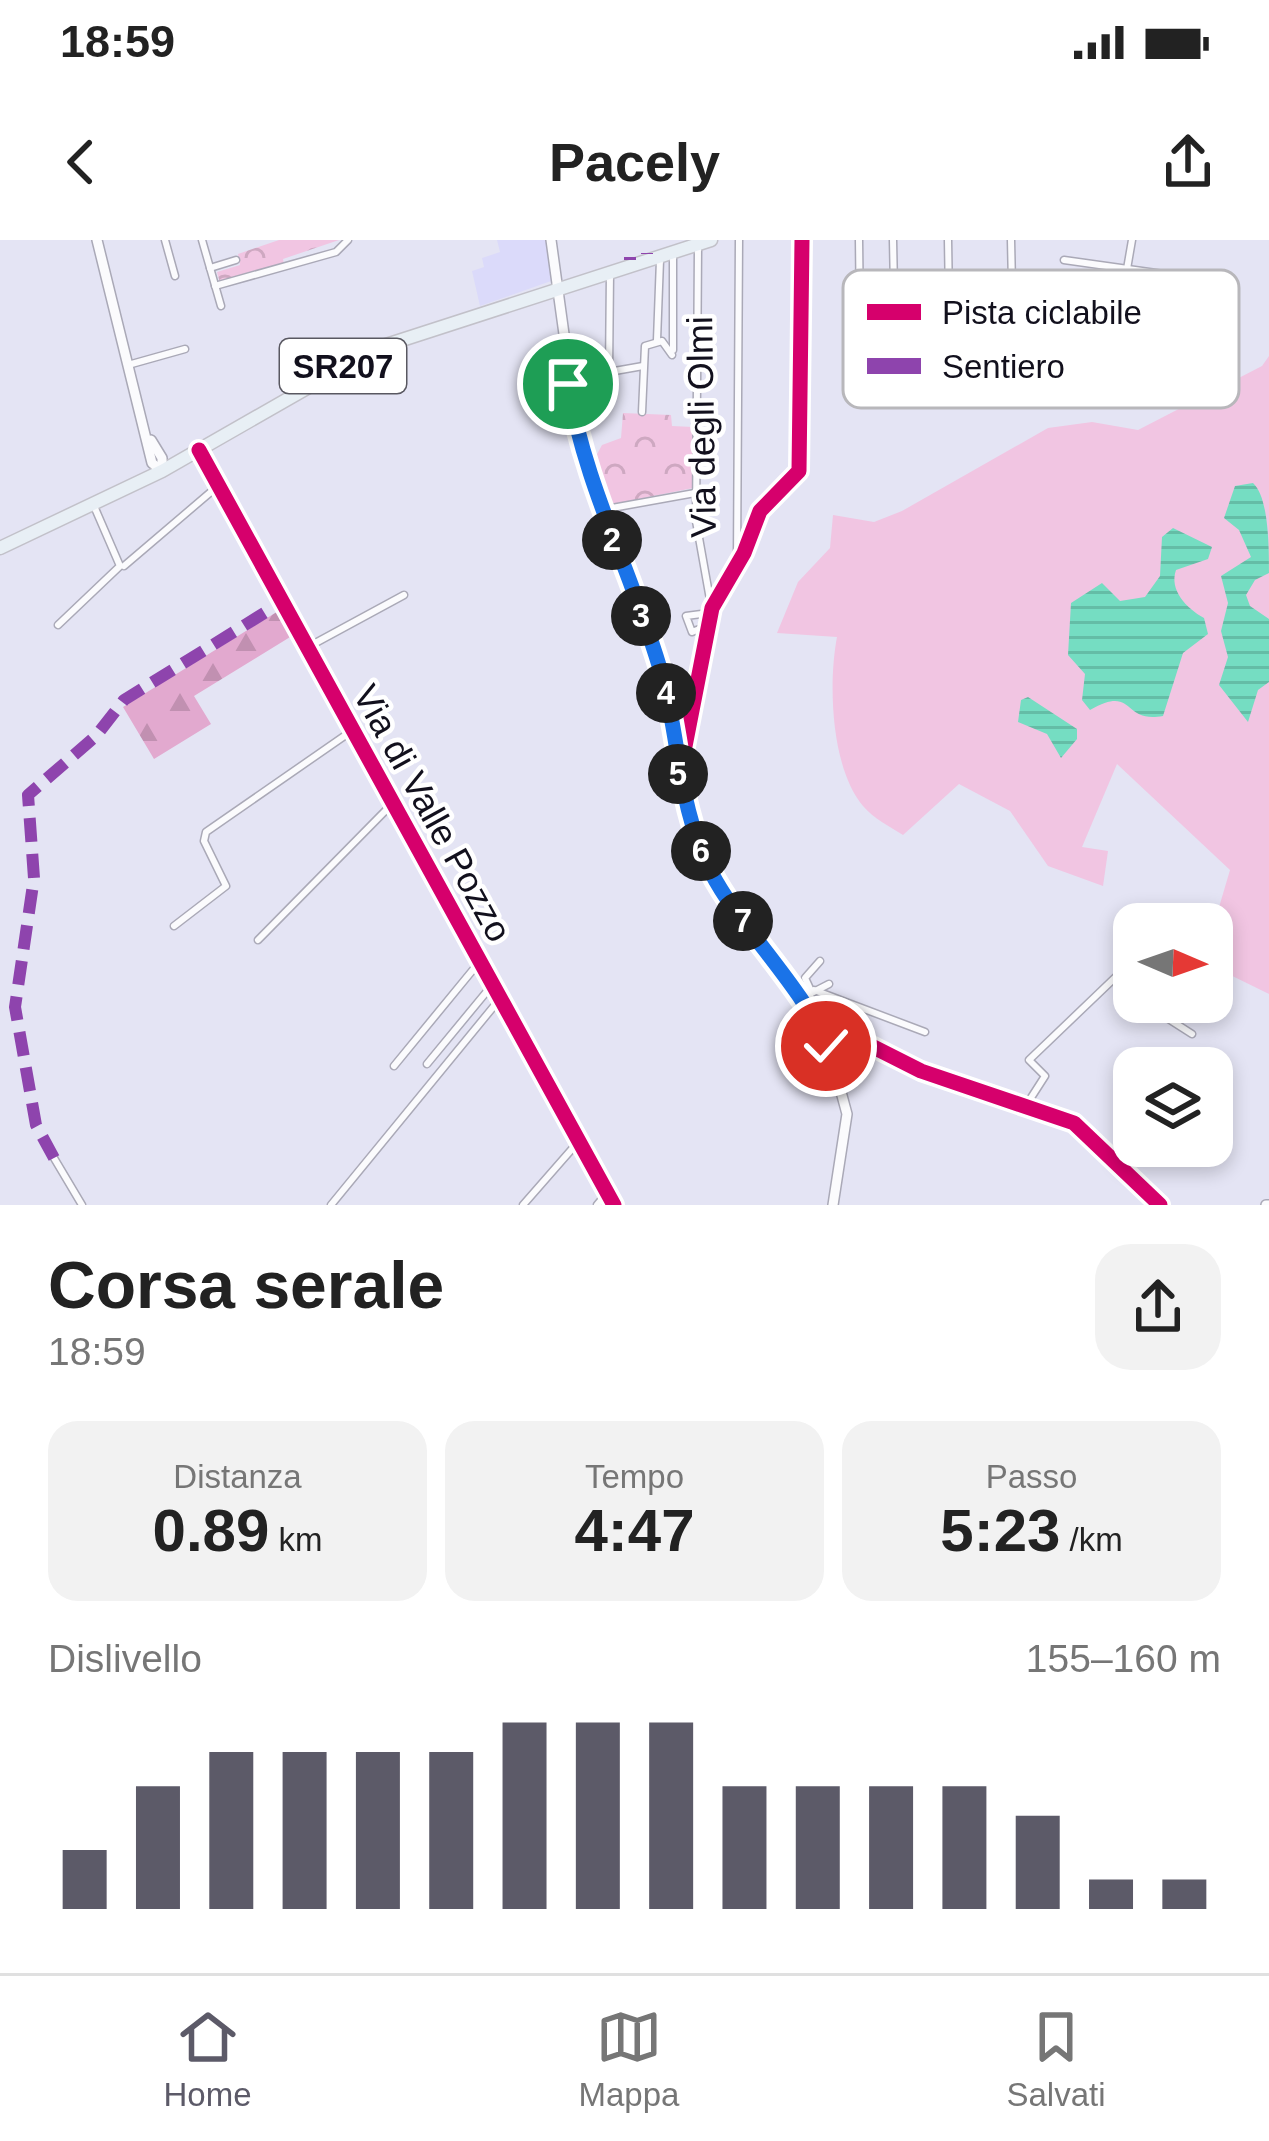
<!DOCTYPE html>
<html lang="it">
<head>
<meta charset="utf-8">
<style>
	:root { --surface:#fff; --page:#f2f2f2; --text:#222; --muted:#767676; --line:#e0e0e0; --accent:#5c5a68 }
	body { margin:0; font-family:Helvetica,sans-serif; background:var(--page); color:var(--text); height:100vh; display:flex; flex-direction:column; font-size:45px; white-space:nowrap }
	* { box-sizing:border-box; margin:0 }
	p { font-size:39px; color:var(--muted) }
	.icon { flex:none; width:66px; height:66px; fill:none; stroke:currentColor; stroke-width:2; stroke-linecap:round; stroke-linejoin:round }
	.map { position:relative; height:965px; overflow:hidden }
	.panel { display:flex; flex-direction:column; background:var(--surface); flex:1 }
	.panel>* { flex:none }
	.needle { width:78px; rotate:92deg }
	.buttons { position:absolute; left:1113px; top:663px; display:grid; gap:24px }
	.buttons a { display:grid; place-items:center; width:120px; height:120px; border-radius:24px; background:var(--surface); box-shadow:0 6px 18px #0003; font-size:60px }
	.pin { position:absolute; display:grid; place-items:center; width:102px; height:102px; color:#fff; margin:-51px; border:6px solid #fff; border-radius:50%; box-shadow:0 3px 12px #0007 }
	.km { position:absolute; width:60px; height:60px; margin:-30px; border-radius:50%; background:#222; color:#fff; font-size:33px; line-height:60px; text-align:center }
	.round { display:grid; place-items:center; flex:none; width:126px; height:126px; border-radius:36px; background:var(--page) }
	.head { display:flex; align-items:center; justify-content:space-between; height:204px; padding:0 48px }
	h1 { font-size:66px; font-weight:600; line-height:90px }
	.metrics { display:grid; grid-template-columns:repeat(3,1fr); gap:18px; height:204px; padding:12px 48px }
	.metrics div { display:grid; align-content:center; border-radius:30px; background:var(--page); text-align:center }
	.metrics b { font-size:60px; font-weight:600 }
	.metrics small { font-size:33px; font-weight:400 }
	.metrics p { font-size:33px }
	.chart { height:336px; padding:24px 48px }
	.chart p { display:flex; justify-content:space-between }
	.chart svg { width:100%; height:216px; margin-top:12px; stroke:var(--accent); stroke-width:6 }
	.status { display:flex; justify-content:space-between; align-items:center; height:84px; padding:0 60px; background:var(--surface); direction:ltr }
	.status svg { height:33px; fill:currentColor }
	header { display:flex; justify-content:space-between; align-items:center; height:156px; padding:0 48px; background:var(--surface); font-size:54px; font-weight:600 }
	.tab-bar { display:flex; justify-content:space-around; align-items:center; height:168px; border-top:3px solid var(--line); background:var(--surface); font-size:33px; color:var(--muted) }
	.tab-bar a { display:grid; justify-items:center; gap:6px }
	.tab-bar .active { color:var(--accent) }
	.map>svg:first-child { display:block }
</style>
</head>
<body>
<div class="status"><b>18:59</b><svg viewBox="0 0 49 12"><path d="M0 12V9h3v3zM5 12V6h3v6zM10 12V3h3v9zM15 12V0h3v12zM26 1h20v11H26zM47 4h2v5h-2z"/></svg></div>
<header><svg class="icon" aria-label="back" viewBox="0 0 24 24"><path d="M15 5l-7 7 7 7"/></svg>Pacely<svg class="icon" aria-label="share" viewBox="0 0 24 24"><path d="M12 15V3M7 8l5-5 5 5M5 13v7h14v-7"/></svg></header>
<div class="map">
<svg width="1269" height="965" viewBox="0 0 1269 965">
	<defs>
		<pattern id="forest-firs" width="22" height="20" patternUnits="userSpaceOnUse" patternTransform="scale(3)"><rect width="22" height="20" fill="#e2a9cf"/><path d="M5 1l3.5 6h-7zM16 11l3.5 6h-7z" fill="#c190b1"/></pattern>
		<pattern id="park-crowns" width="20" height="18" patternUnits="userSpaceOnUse" patternTransform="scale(3)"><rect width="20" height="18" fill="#f1c5e2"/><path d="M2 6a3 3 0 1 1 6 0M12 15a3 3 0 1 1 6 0" fill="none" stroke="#cea8c1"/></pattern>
		<pattern id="water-rules" width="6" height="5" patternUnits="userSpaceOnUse" patternTransform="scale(3)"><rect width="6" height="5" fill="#75ddc2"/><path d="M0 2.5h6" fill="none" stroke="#64bda6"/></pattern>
	</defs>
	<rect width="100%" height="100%" fill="#e4e4f4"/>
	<path fill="#dbdafa" d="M497 0H547L551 41 480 66 472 31 484 27 482 18 500 12Z"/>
	<path fill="#f1c5e2" d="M1269 116V754L1212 726V691L1230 630 1117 524 1082 607 1108 611 1103 646 1048 626 1010 571 959 544 903 595C889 586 874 579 863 566 831 528 828 444 837 397L777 393 798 342 830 308 833 275 874 282 902 271 1048 188 1092 182 1138 190 1262 126Z"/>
	<path fill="url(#forest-firs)" d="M280 370 295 394 194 456 211 484 154 519 123 467Z"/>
	<g fill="url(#park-crowns)">
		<path d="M279 0H339L283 19 284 24 220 43 217 32 240 25 238 14Z"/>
		<path d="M623 173 671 175 672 186 693 187V248L609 265 596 216 602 205 621 198Z"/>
	</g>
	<g fill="url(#water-rules)">
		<path d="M1253 243C1269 257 1269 309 1269 333L1255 340 1246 355 1250 366 1269 379V442L1258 450 1248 482 1219 445 1228 417 1221 391 1228 363 1221 336 1251 317 1239 290 1224 278 1235 246Z"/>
		<path d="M1173 288 1212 307 1208 319 1176 330C1169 350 1186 368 1204 378L1208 394 1183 413 1163 476C1121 484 1136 444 1090 470L1082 460 1085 434 1068 415 1071 363 1102 343 1120 361 1145 357 1160 336 1162 297Z"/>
		<path d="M1028 457 1077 489V499L1061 518 1047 494 1018 482 1021 460Z"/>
	</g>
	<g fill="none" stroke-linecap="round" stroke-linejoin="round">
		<defs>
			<g id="street">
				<path d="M165 0 175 36"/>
				<path d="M202 0 221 66"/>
				<path d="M859 0 861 157"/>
				<path d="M893 0 896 145"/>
				<path d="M948 0 950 118"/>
				<path d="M1011 0 1012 45"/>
				<path d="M698 8 696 281 711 365"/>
				<path d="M1064 20 1213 41"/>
				<path d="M210 28 236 20"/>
				<path d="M1127 29 1132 0"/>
				<path d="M610 33 609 132 643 126"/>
				<path d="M215 46 336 12 348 0"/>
				<path d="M657 100 660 20"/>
				<path d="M673 110V16"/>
				<path d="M128 125 185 109"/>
				<path d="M642 172 645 106 662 101 672 115"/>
				<path d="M601 270 695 253"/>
				<path d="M737 320 739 0"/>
				<path d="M124 326 219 245"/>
				<path d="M58 385 120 326 94 266"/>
				<path d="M707 386 692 392 686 376 709 373"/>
				<path d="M308 407 404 355"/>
				<path d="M681 528 712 368 744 313 760 271 799 231 802 0"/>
				<path d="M174 686 226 646 204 601 206 592 353 490"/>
				<path d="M258 700 394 562"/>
				<path d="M814 750 925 792"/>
				<path d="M811 751 805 738 820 721"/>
				<path d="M798 760 829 744"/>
				<path d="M1142 762 1192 794"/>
				<path d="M427 824 493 744"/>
				<path d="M394 826 481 720"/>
				<path d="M1027 864 1045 836 1029 820 1123 730 1134 728"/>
				<path d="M54 918 82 965"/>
				<path d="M331 965 499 760"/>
				<path d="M523 965 579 901"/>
				<path d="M597 965 607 953"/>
			</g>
			<g id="secondary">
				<path d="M97 0 152 223 162 231"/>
				<path d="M551 0 581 217 663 440 691 583 717 642 810 781"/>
				<path d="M151 200 162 218V231"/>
				<path d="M199 210 614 965"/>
				<path d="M803 766C813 771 823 775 824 787L818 792 810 781 819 775"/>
				<path d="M824 782 921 831 1074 883 1160 965"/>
				<path d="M824 789 847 874 833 965"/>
				<path d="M1266 965H1269"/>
			</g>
			<path id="primary" d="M0 308 162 231 377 108 711 0"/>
		</defs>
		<use href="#street" stroke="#aaa9b7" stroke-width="9"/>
		<use href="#secondary" stroke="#aaa9b7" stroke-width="12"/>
		<use href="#primary" stroke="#c2c1c9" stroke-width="15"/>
		<use href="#street" stroke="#fbfbfd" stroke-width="6"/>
		<use href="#secondary" stroke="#fbfbfd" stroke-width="9"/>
		<use href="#primary" stroke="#e8eff5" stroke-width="12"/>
		<g stroke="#8e44ad" stroke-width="12" stroke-dasharray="24 12" stroke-linecap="butt">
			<path d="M647 13V14"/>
			<path d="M630 17V20"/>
			<path d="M54 918 36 885 15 767 34 638 28 555 96 496 124 460 282 362"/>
		</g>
		<defs>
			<g id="cycleway">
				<path d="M199 210 614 965"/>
				<path d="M679 537 712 368 744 313 760 271 799 231 802 0"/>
				<path d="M824 782 921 831 1074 883 1160 965"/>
			</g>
		</defs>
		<use href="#cycleway" stroke="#fff" stroke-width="22"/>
		<use href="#cycleway" stroke="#d6006c" stroke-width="15"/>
	</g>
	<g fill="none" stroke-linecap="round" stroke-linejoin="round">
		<defs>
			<path id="route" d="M568 144C585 248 635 338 663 439 680 504 679 570 711 632 739 687 809 754 826 806"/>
		</defs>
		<use href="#route" stroke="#fff" stroke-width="24"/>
		<use href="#route" stroke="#1a73e8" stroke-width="15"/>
	</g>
	<g text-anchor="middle" stroke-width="9" stroke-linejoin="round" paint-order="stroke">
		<rect fill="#fff" stroke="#595861" stroke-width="3" x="280" y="99" width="126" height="54" rx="9"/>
		<g font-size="33" font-weight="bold" fill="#12101d">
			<text x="343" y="138">SR207</text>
		</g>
		<g font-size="36" fill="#12101d" stroke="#fff">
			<text transform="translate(701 187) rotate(-91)" y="13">Via degli Olmi</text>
			<text transform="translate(433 573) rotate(61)" y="13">Via di Valle Pozzo</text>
		</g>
	</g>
	<rect x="843" y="30" width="396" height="138" rx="18" fill="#fff" stroke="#b8b7bb" stroke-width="3"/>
	<rect x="867" y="64" width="54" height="16" fill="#d6006c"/>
	<rect x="867" y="118" width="54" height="16" fill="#8e44ad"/>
	<g font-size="33" fill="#12101d">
		<text x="942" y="84">Pista ciclabile</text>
		<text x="942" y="138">Sentiero</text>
	</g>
</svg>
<div class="buttons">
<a><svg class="needle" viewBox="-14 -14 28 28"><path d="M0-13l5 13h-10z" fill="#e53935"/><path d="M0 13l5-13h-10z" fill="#767676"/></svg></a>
<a><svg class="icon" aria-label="layers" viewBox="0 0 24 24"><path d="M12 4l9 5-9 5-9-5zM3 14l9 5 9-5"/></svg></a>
</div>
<div class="pin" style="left:568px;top:144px;background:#1e9e55"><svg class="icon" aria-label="arrive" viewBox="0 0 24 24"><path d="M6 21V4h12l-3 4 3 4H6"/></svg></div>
<div class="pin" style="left:826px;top:806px;background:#d93025"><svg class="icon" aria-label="check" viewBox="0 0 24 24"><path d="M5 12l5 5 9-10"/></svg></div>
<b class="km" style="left:612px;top:300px">2</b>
<b class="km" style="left:641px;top:376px">3</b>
<b class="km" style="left:666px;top:453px">4</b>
<b class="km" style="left:678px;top:534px">5</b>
<b class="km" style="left:701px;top:611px">6</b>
<b class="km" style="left:743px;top:681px">7</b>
</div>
<section class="panel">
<div class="head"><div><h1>Corsa serale</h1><p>18:59</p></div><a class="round"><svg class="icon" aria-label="share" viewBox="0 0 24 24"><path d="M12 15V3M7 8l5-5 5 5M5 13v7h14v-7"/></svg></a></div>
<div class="metrics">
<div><p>Distanza</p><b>0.89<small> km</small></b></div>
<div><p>Tempo</p><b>4:47</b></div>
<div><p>Passo</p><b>5:23<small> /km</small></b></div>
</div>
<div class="chart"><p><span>Dislivello</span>155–160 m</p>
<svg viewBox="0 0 160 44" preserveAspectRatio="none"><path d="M5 44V32M15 44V19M25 44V12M35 44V12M45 44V12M55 44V12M65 44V6M75 44V6M85 44V6M95 44V19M105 44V19M115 44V19M125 44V19M135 44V25M145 44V38M155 44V38"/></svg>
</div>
</section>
<nav class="tab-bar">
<a class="active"><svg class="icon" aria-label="home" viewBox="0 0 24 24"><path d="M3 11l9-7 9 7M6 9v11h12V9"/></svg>Home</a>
<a><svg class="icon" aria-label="map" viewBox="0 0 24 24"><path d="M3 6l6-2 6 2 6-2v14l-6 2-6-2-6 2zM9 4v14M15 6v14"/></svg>Mappa</a>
<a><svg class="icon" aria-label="saved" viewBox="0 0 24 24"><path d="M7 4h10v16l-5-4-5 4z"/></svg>Salvati</a>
</nav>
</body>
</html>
